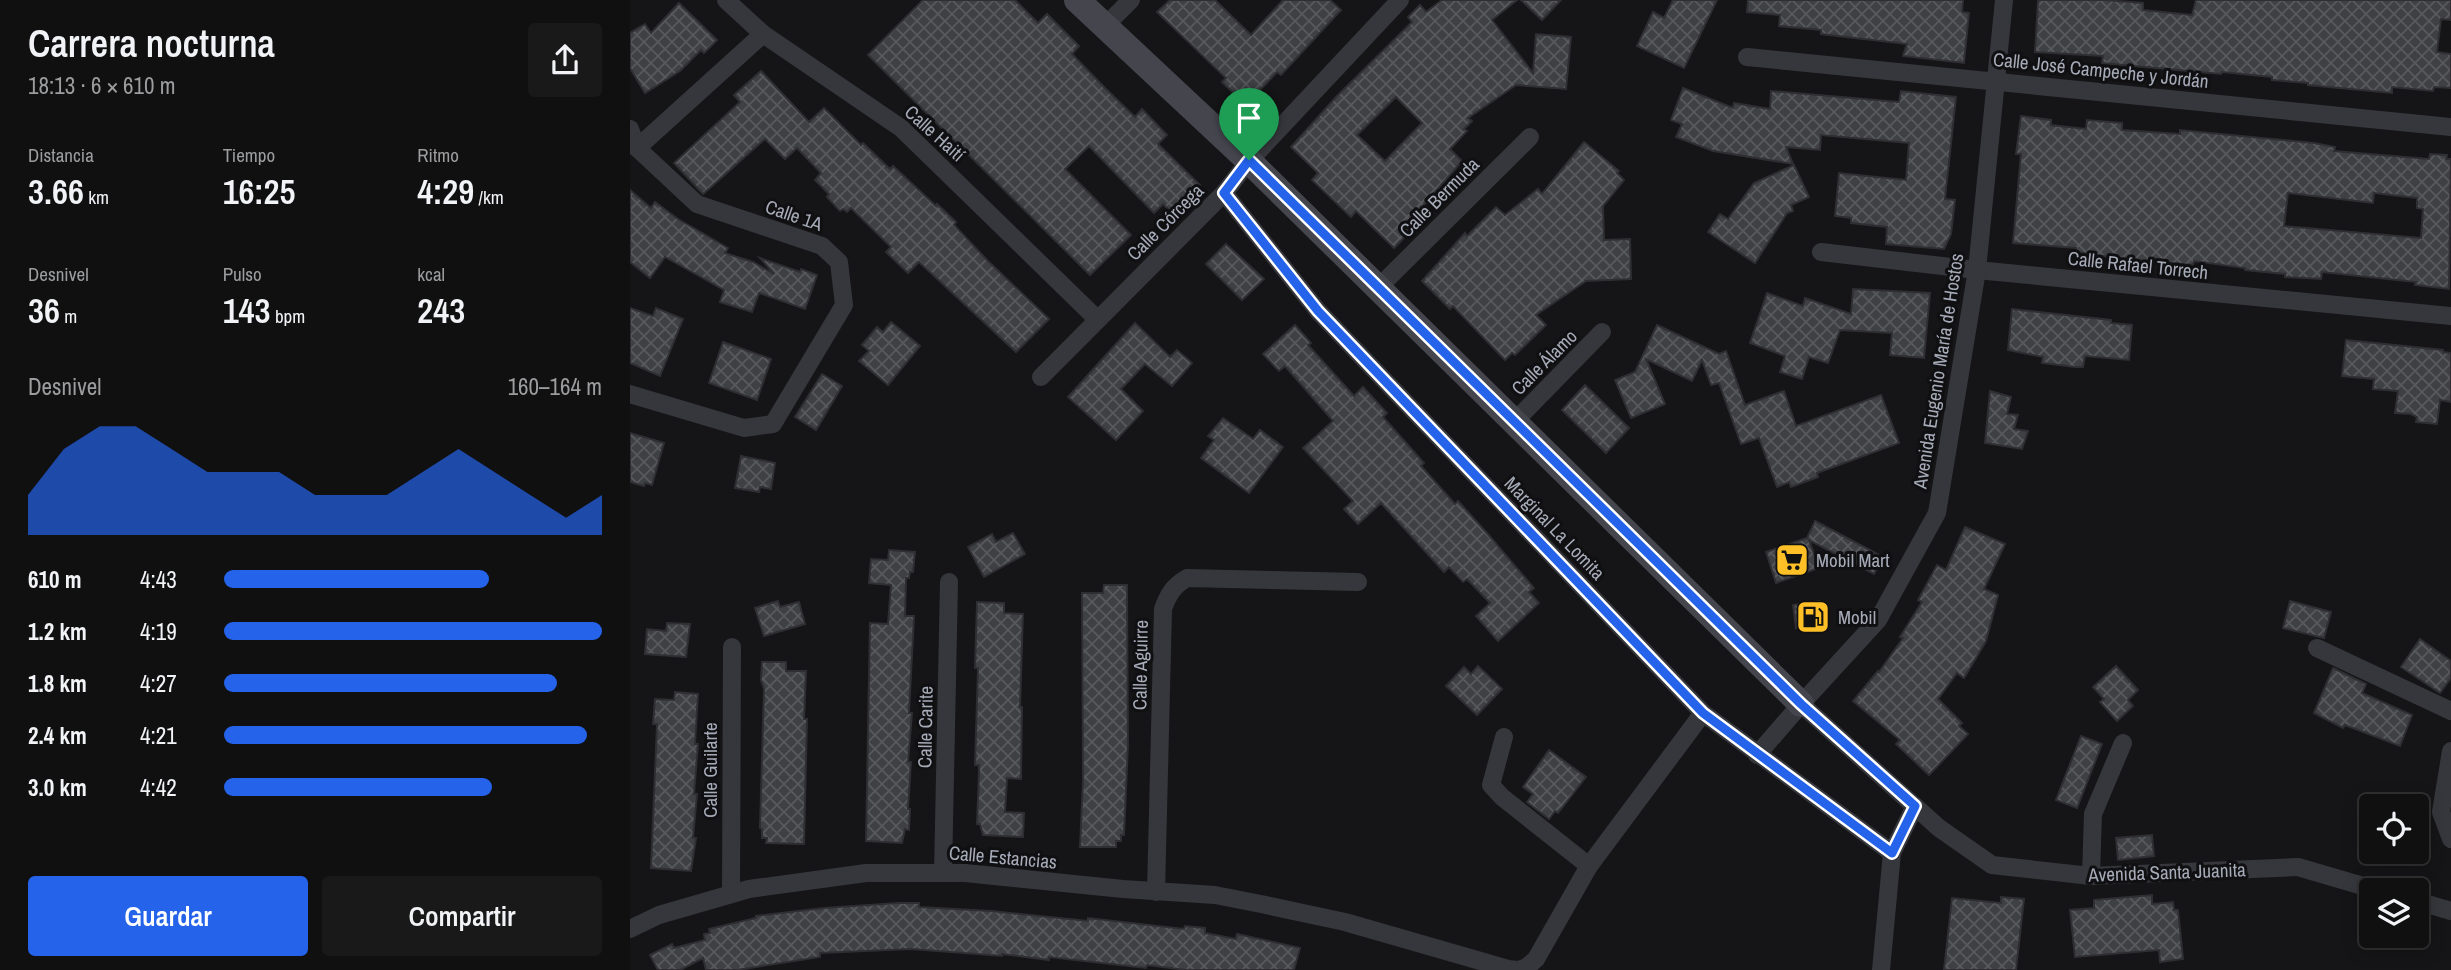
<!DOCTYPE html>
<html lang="es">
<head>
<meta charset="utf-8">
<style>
	:root { --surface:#101011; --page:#19191a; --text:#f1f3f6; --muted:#9c9d9f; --line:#303031; --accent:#2563eb }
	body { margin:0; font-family:"Archivo Narrow",sans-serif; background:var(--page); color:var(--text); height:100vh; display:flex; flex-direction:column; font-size:26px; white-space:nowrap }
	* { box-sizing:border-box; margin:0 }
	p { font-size:23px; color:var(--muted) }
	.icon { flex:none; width:38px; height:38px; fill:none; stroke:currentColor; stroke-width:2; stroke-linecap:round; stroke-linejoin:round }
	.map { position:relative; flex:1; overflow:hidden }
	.side { display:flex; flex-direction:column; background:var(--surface); width:630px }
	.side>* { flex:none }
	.tools { position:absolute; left:1729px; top:794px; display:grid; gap:14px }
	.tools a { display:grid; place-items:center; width:70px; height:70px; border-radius:7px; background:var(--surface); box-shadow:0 4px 18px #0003,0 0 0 2px var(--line); font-size:35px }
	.pin { position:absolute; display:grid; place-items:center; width:60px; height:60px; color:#fff; margin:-72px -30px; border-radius:50% 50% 50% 0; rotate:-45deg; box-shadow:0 0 7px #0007 }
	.pin .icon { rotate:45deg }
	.round { display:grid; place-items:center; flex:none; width:74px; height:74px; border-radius:7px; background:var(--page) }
	.overview { display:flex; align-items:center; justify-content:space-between; height:119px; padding:0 28px }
	h1 { font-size:38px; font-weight:600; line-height:52px }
	.metrics { display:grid; grid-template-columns:repeat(3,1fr); gap:10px; height:119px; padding:7px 28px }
	.metrics div { display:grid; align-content:center }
	.metrics b { font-size:35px; font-weight:600 }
	.metrics small { font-size:19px; font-weight:400 }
	.metrics p { font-size:19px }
	.chart { height:196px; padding:14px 28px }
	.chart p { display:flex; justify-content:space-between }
	.chart svg { width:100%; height:126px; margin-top:7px; fill:var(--accent); opacity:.7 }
	.action { display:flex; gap:14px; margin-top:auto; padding:14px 28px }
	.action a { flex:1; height:80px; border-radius:7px; background:var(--accent); color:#fff; font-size:28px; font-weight:600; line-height:80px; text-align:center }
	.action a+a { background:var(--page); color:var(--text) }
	ul { padding:0 28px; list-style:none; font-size:23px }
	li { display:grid; grid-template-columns:112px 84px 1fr; align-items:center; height:52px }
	li i { height:18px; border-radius:9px; background:var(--accent) }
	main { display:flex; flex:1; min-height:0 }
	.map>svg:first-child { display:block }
</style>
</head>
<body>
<main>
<section class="side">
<div class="overview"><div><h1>Carrera nocturna</h1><p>18:13 · 6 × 610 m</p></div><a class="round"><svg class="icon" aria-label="share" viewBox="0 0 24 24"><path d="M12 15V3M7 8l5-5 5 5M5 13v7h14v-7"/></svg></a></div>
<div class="metrics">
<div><p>Distancia</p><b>3.66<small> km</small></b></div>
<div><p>Tiempo</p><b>16:25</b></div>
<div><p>Ritmo</p><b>4:29<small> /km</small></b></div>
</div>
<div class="metrics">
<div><p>Desnivel</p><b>36<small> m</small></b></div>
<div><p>Pulso</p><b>143<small> bpm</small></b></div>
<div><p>kcal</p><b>243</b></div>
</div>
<div class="chart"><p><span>Desnivel</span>160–164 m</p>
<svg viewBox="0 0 160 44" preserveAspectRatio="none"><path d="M0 44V30L10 14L20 6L30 6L40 14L50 22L60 22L70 22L80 30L90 30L100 30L110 22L120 14L130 22L140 30L150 38L160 30V44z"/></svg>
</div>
<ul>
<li><b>610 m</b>4:43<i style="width:70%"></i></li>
<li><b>1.2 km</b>4:19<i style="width:100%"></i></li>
<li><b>1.8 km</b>4:27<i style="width:88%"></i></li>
<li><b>2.4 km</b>4:21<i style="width:96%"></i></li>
<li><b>3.0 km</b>4:42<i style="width:71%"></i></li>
</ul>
<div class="action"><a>Guardar</a><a>Compartir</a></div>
</section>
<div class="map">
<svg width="1821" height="970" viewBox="0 0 1821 970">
	<defs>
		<pattern id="building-cross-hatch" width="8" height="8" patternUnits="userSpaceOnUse" patternTransform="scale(1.75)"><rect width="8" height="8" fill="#3f4044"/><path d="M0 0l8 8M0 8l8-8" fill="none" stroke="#58595d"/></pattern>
	</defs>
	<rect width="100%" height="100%" fill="#151517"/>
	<g fill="url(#building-cross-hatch)" stroke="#2f2f33" stroke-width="2" fill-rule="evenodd">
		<path d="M293 0H385L408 23 417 14 449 46 442 54 475 88 505 117 512 109 537 135 528 144 570 185 542 213 533 204 524 213 459 146 435 169 501 235 460 275 238 55Z"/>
		<path d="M540 0H585L621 35 653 0H700L711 10 651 75 647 72 616 105 592 82 596 78 527 12Z"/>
		<path d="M812 0H887L862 20 903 73 906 34 941 37 936 89 886 85 838 118 842 121 834 129 837 131 820 149 832 161 793 206 799 212 764 248 726 211 721 217 682 180 688 173 661 147 706 97 782 22 778 17 790 5 796 12ZM766 97 792 123 755 161 727 135Z"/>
		<path d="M891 0H931L912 20Z"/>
		<path d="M1043 0H1087L1054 68 1007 46 1023 12 1034 18Z"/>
		<path d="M1118 0H1333L1332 12 1339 13 1334 63 1273 56 1277 44 1191 34V30L1149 26 1150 15 1117 12Z"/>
		<path d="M1408 0H1474L1513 3V10L1562 15 1566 0H1821V20L1811 19 1807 52 1821 54V88L1804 87 1803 91 1762 87V93L1678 85V83L1642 80V77L1592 72 1591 74 1472 63 1473 56 1405 52Z"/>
		<path d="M49 3 87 40 74 53 71 50 50 71 15 93 0 68V33L15 24 21 33Z"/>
		<path d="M131 71 179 122 194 108 231 145 233 143 260 169 263 166 306 206 307 204 326 222 324 225 358 261 419 319 386 352 289 262 278 273 256 252 261 247 221 208 217 212 213 209 210 211 197 197 199 194 185 180 191 173 167 148 155 159 135 139 73 194 44 163 110 102 104 95Z"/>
		<path d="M1053 88 1103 108 1104 103 1140 109 1141 91 1269 102 1271 91 1326 97 1315 199 1325 200 1321 234 1314 249 1256 244 1257 227 1221 223V218L1205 216 1209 173 1276 180 1279 143 1191 135 1190 150 1156 147 1163 164 1083 151 1046 137 1052 124 1041 120Z"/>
		<path d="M1391 116 1421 120V125L1456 129 1457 120 1492 123V130L1550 134V130L1684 143 1705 147 1704 151 1799 159 1800 154 1817 155 1816 159H1821L1819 289 1785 285 1786 282 1692 272 1691 279 1655 277V274L1615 270V268L1564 261 1563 265 1487 258 1445 252 1446 248 1383 243 1391 154H1386ZM1658 193 1743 203 1744 193 1787 198V208L1793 209 1791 238 1654 226Z"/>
		<path d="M954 142 989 171 987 173 994 180 973 206 974 240 1000 239 1001 279 956 281 906 315 916 325 885 355 882 353 875 360 823 306 820 309 792 281 835 233 837 236 866 207 875 215 908 189 912 194Z"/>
		<path d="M1164 165 1179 197 1161 205 1163 211 1157 213 1125 263 1078 232 1090 214 1098 219 1124 183Z"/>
		<path d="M0 190 21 208 25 202 48 219 98 248 95 253 123 262 144 274 130 258 170 272 171 269 187 275 175 309 129 293 122 312 90 302 94 290 35 257 20 278 0 262Z"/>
		<path d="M596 244 634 279 612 300 576 264Z"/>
		<path d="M1223 289 1300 293 1294 358 1260 355 1262 333 1210 330 1198 363 1179 357 1172 379 1150 372 1155 356 1120 343 1137 293 1173 306 1175 298 1221 314Z"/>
		<path d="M0 308 23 316 26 308 53 319 30 376 0 363Z"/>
		<path d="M1382 309 1481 320V323L1502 325 1499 360 1455 356 1453 367H1445L1412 363 1413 357 1378 350Z"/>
		<path d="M261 322 290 346 258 385 229 361 239 351 232 345 247 327 253 332Z"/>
		<path d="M505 323 540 357 547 350 562 363 542 386 515 364 491 389 513 411 486 440 438 397Z"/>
		<path d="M665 325 681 343 678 345 724 396 733 387 757 413 753 417 794 463 791 466 825 504 828 501 856 532 904 588 899 592 909 603 868 641 846 616 860 603 837 579 833 582 819 567 814 572 751 503 728 524 714 509 723 501 673 448 703 421 655 366 649 371 633 354Z"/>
		<path d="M1027 325 1089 354 1096 351 1115 405 1154 391 1166 426 1251 395 1269 443 1187 473 1188 477 1161 487 1159 482 1147 487 1129 438 1111 444 1089 383 1081 385 1072 360 1062 381 1016 359 1035 404 1001 418 985 380 1005 372Z"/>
		<path d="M1716 340 1813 350V352L1821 353V402L1810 400 1807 424 1786 422 1787 417 1781 414 1765 413 1768 391 1743 389 1744 379 1712 376Z"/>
		<path d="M93 342 141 359 127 400 79 383Z"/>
		<path d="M192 374 212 386 186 430 165 417Z"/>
		<path d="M955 385 999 428 976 453 932 410Z"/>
		<path d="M1360 391 1381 397 1377 414 1388 415 1384 429 1398 431 1392 449 1355 443Z"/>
		<path d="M593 418 623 439 630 430 653 447 619 493 571 458 584 440 578 436Z"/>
		<path d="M0 433 34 443 22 485 15 483 14 486 0 482Z"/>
		<path d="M111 456 145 463 141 489 130 487 129 492 105 488Z"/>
		<path d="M1185 521 1253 557 1244 574 1179 540 1189 568 1146 583 1136 552 1177 538Z"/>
		<path d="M1335 527 1375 544 1354 589 1368 595 1356 641 1334 678 1327 673 1308 699 1332 723 1329 726 1338 734 1299 775 1266 744 1270 740 1223 701 1248 671 1249 672 1273 638 1270 637 1292 602 1288 600 1307 565 1316 570Z"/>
		<path d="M383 533 395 554 354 577 338 547 362 534 366 542Z"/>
		<path d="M259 550 285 552 283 572H280L279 578H276L275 616H284L279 713H282L278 762H281L278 809H280L279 830 275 829 272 843 236 841 240 623 258 624 261 585 239 583 241 559 258 560Z"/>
		<path d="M474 585H497L498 745 494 835H491V841H486V847H450L453 780 452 593H473Z"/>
		<path d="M148 601 150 607 169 602 175 624 134 636 125 608Z"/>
		<path d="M1190 601 1193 624 1166 628 1163 605Z"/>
		<path d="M1660 601 1701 612 1694 638 1653 628Z"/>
		<path d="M347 602 374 603V613L393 614 390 707H392L391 779 377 778 375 812 394 813 393 837 353 835 350 824H347L349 771V765H345L348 668H345Z"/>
		<path d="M37 623 60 624 56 657 15 654 17 629 36 631Z"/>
		<path d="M1790 639 1821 661V678L1810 693 1771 667Z"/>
		<path d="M132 662H156V671H176L174 719H177L174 844 136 843 137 838H132V829L130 828 134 689 131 680Z"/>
		<path d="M848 666 872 689 847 715 816 686 834 667 841 674Z"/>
		<path d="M1486 666 1508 690 1498 700 1503 706 1487 721 1470 702 1474 699 1463 687Z"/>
		<path d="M1703 668 1736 684 1732 693 1782 715 1770 746 1715 725 1713 728 1684 713Z"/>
		<path d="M45 692 68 694 65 744H68L64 794H67L63 838H66L61 871 21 868 27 724H23L25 699 44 700Z"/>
		<path d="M1451 736 1472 744 1447 808 1426 800Z"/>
		<path d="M919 750 956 777 928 813 925 811 919 819 897 802 903 794 893 787Z"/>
		<path d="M1522 835 1524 856 1488 860 1486 838Z"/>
		<path d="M1522 895V904L1543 902 1544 910H1548L1553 959 1530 962 1529 950 1445 957 1440 910 1464 908V900Z"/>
		<path d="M1371 897 1394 899 1386 970H1314L1322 898 1371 903Z"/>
		<path d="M268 903H289V907L361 911 458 921V918L554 929 555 926 575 928V933L606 939 607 934 670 948 664 970H556L517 965 516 968 419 957V960L372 954V956L281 949 190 953V957L107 970H76L73 958 50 970H28L20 955 42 944 44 948 75 940 74 934 80 933 79 929 126 918V916L194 908Z"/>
	</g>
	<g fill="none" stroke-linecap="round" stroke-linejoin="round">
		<g stroke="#36373c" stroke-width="18">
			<path d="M96 0 133 34 271 128 467 319"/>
			<path d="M476 25 501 0"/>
			<path d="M1117 57 1821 127"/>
			<path d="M0 129 7 148 67 204 192 246 209 262 214 305 143 424 114 428 0 394"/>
			<path d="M7 148 133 34"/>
			<path d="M594 193 688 311 1073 713 1262 853"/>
			<path d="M1191 252 1347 270 1821 316"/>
			<path d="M748 288 900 137"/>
			<path d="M411 377 594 193 619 161 770 0"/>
			<path d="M885 421 972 332"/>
			<path d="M1687 648 1821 711"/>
			<path d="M1171 704 1309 828 1362 865 1461 876 1668 867 1750 891"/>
			<path d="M874 737 861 785 872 797 959 866"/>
			<path d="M1821 751 1811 812 1821 839"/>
			<path d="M1127 755 1171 704 1248 620 1307 513 1347 270 1374 0"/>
			<path d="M313 873 319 582"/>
			<path d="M1461 876 1463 814 1493 743"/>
			<path d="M526 892 533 609C538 595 543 586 557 578L728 582"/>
			<path d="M101 893 102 647"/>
			<path d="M1787 901 1821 911"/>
			<path d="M0 929 29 915 119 889 236 873H335L493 889 585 895 631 904 715 922 878 969 888 970"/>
			<path d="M889 970 897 967 906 959 959 866 1073 713"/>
			<path d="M1251 970 1262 853 1285 806"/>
		</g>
		<path stroke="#44454d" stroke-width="26" d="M447 0 619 161 1171 704"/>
	</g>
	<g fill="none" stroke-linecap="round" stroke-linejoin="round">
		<defs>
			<path id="route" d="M619 160 1171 704 1285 806 1262 853 1073 713 688 311 594 193Z"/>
		</defs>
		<use href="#route" stroke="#fff" stroke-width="14"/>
		<use href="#route" stroke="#2563eb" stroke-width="9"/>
	</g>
	<defs>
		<symbol id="supermarket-square" viewBox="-11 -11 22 22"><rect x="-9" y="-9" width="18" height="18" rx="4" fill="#fec026" stroke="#101012"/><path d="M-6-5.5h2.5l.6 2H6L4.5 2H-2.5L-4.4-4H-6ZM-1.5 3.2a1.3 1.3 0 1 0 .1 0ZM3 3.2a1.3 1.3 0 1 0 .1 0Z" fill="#111"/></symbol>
		<symbol id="fuel-square" viewBox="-11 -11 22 22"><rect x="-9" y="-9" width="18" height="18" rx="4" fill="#fec026" stroke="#101012"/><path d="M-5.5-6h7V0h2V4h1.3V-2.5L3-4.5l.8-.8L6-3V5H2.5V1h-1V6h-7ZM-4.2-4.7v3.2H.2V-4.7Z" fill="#111"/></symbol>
	</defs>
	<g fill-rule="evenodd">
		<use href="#supermarket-square" x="1143" y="541" width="38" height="38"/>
		<use href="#fuel-square" x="1164" y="598" width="38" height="38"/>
	</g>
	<g text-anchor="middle" stroke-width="6" stroke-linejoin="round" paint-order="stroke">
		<g font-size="19" fill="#a6abb8" stroke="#101012">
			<text transform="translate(1471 70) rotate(6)" y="7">Calle José Campeche y Jordán</text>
			<text transform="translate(305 133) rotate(42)" y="7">Calle Haití</text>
			<text transform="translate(809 197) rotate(-45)" y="7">Calle Bermuda</text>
			<text transform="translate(164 215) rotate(19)" y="7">Calle 1A</text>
			<text transform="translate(535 222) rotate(-45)" y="7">Calle Córcega</text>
			<text transform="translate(1508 265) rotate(6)" y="7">Calle Rafael Torrech</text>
			<text transform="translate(914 362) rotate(-45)" y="7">Calle Álamo</text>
			<text transform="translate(1308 371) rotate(-81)" y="7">Avenida Eugenio María de Hostos</text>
			<text transform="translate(925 528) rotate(46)" y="7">Marginal La Lomita</text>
			<text transform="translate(510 665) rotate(-89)" y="7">Calle Aguirre</text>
			<text transform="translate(295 727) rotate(-89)" y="7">Calle Carite</text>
			<text transform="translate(80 770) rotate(-90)" y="7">Calle Guilarte</text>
			<text transform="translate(373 857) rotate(5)" y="7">Calle Estancias</text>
			<text transform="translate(1537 872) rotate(-2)" y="7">Avenida Santa Juanita</text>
		</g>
		<g font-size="19" fill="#a6abb8" stroke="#101012" text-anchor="start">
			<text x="1186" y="567">Mobil Mart</text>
			<text x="1208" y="624">Mobil</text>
		</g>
	</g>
</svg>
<div class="tools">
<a><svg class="icon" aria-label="locate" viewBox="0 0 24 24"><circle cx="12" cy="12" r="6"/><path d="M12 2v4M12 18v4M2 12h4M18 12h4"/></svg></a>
<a><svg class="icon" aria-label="layers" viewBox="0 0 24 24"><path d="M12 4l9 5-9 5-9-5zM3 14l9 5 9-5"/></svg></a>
</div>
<div class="pin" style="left:619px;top:160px;background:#1e9e55"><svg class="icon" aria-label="arrive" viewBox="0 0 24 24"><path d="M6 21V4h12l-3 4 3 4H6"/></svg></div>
</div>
</main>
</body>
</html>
